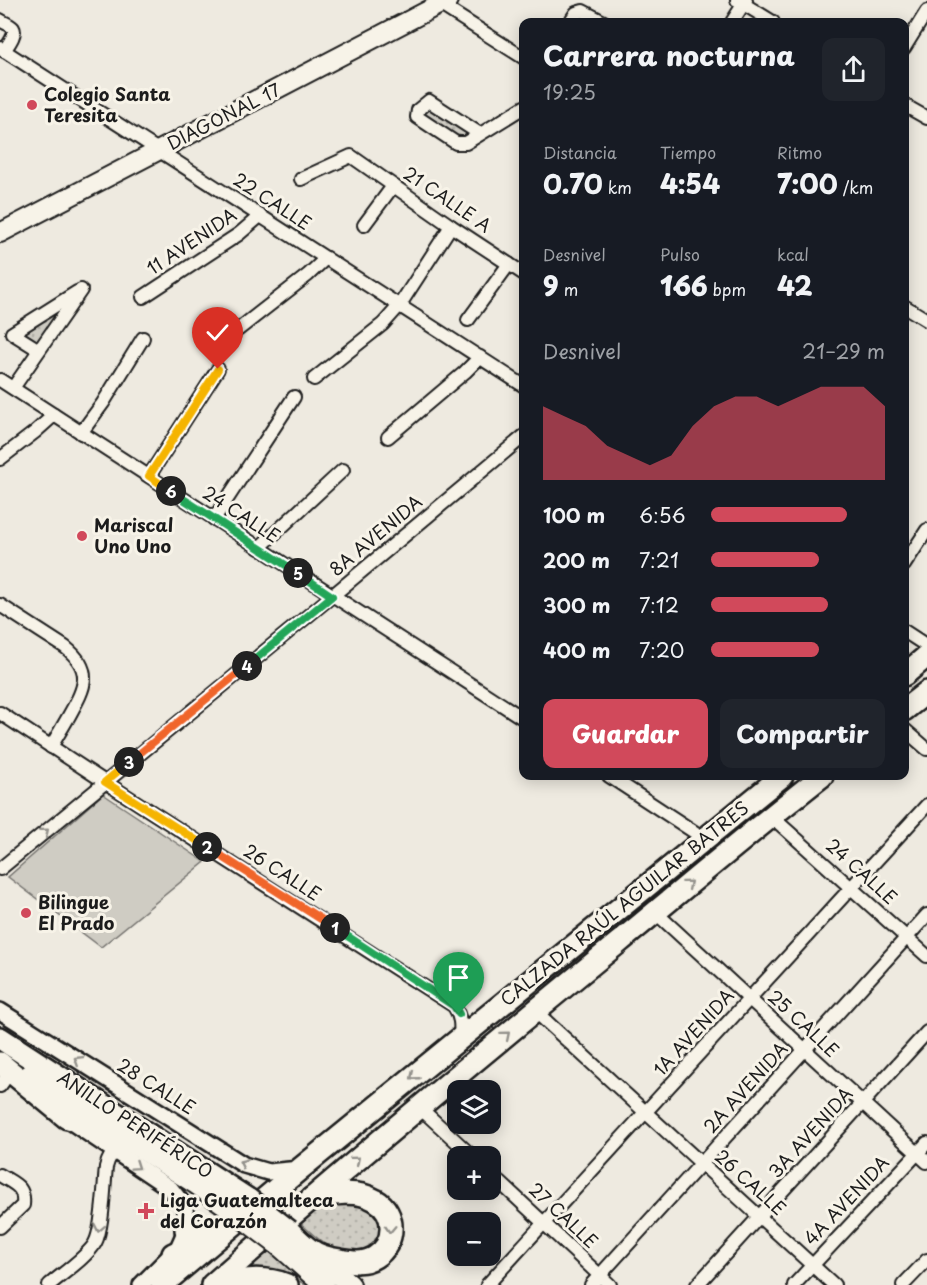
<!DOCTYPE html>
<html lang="es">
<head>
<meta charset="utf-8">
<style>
	:root { --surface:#171b24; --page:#20242c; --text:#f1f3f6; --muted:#9ea1a6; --accent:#d1495b }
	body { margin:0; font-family:"Playpen Sans",sans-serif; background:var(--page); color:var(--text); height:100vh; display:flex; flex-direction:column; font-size:22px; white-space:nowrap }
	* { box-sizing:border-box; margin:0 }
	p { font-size:20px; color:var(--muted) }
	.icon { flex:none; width:33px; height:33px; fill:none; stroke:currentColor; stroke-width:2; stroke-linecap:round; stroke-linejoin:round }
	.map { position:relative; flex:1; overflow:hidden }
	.drawer { position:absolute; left:519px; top:18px; width:390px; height:762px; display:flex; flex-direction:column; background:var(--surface); border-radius:12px; box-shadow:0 3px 15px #0003 }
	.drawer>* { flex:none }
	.buttons { position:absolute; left:447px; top:1080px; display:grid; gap:12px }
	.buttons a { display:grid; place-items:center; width:54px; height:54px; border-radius:12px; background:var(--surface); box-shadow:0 3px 15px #0003; font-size:30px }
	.pin { position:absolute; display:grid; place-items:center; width:51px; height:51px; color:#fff; margin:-62px -26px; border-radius:50% 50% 50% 0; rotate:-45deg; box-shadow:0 0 6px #0007 }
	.pin .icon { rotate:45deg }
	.km { position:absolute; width:30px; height:30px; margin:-15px; border-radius:50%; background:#222; color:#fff; font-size:16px; line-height:30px; text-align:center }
	.round { display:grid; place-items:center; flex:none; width:63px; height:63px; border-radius:12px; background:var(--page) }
	.headline { display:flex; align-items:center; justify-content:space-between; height:102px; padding:0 24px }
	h1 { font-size:27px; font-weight:800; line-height:45px }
	.metrics { display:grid; grid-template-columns:repeat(3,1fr); gap:9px; height:102px; padding:6px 24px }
	.metrics div { display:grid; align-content:center }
	.metrics b { font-size:26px; font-weight:800 }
	.metrics small { font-size:16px; font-weight:400 }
	.metrics p { font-size:16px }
	.chart { height:168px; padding:12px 24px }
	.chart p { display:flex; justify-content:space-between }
	.chart svg { width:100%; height:108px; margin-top:6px; fill:var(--accent); opacity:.7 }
	.cta { display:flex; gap:12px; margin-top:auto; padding:12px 24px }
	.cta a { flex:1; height:69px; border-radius:12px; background:var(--accent); color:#fff; font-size:24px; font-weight:800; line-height:69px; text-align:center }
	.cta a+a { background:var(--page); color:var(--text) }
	ul { padding:0 24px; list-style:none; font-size:20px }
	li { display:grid; grid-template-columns:96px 72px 1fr; align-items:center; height:45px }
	li i { height:15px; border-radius:8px; background:var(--accent) }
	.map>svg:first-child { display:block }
</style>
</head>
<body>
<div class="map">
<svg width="927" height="1285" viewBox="0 0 927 1285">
	<defs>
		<pattern id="grass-dots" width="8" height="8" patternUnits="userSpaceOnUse" patternTransform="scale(1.5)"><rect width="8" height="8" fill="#cfccc3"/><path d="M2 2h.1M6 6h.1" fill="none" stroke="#b1afa7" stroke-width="1.8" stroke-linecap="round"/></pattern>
	</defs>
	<rect width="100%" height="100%" fill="#eeeae0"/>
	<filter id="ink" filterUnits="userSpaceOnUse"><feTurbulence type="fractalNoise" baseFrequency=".0167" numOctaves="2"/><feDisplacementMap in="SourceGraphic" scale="12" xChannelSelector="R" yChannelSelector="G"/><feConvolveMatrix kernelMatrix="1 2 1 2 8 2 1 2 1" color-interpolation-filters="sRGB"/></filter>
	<g filter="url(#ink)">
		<g fill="url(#grass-dots)" stroke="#767470" stroke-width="1.5">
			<path d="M430 107 472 134 460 138 424 115Z"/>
			<path d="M71 300 38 348 17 334Z"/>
			<path d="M370 1203 383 1218 380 1243C371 1247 363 1252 353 1253 332 1255 310 1232 296 1219L312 1204Z"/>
			<path d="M271 1244 318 1285H305L301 1282 277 1275 229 1279Z"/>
		</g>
		<path fill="#cfccc3" stroke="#767470" stroke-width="1.5" d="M103 794 205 862 101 947 8 877Z"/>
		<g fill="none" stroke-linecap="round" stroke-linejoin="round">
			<defs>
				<g id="minor">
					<path d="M737 0 773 22"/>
					<path d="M436 2 524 58"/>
					<path d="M0 20C3 22 11 25 13 28 17 34 7 46 4 51"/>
					<path d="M570 22 576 13 583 11 604 22"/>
					<path d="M732 22 746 0"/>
					<path d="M0 48 524 386"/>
					<path d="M904 48 927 11"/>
					<path d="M904 105 927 118"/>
					<path d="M480 134 429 101 418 110 417 117 456 143H466L524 107"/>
					<path d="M301 179 351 156 451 226 524 274"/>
					<path d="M364 225 393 186"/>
					<path d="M143 297 239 234 260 216"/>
					<path d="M904 306 927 320"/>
					<path d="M468 320 509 264"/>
					<path d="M221 343 308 275 326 258"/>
					<path d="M39 350 12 333 77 292"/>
					<path d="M314 379 383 324 399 306 451 226"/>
					<path d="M0 380 524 719"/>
					<path d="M13 388 81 290"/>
					<path d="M81 433 103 403 143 338"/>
					<path d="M388 437 465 372 480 357"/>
					<path d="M0 459 35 432 54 415"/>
					<path d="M149 476 218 369"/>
					<path d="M214 519 294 397"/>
					<path d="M259 548 343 470"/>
					<path d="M904 565 927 530"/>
					<path d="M0 605 65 647C94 670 85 687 70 714 64 725 57 736 51 747"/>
					<path d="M904 631 927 646"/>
					<path d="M0 713 105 782 454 1006C461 1017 461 1025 460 1039"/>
					<path d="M904 729 927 749"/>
					<path d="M609 776 705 839"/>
					<path d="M771 816 927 956"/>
					<path d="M0 869 332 596 524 436"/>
					<path d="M655 912 927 1162"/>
					<path d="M535 1011 834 1285"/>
					<path d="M0 1086 5 1079"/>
					<path d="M419 1107 472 1156"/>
					<path d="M490 1173 610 1285"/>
					<path d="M0 1175C14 1184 25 1186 23 1205L0 1227"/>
					<path d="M49 1285C62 1274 88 1256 95 1243 103 1229 104 1185 106 1167L108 1161 113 1151"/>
					<path d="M487 1285 927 805"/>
					<path d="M591 1285 927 915"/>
					<path d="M697 1285 927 1032"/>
					<path d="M794 1285 927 1143"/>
					<path d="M903 1285 927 1260"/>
				</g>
				<g id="tertiary">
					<path d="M0 1011 244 1165 268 1172 300 1169"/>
					<path d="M58 1113 171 1189 185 1207 186 1230 178 1248 141 1285"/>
				</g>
				<path id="secondary" d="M0 233 448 0"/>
				<g id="primary">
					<path d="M28 1076 195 1183 234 1211"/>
					<path d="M280 1246 324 1285"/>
					<path d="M314 1253 350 1285"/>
				</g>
				<g id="trunk">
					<path d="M904 675 927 656"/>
					<path d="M904 710 927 692"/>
					<path d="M0 1038 249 1200"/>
					<path d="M0 1063 67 1118"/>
					<path d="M186 1230 212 1229 219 1227"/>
					<path d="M289 1231C295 1237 302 1244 309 1249 317 1255 330 1259 340 1260 352 1262 364 1264 375 1257 396 1244 397 1212 375 1200 356 1189 332 1194 312 1198"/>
					<path d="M173 1254 207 1238"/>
					<path d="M162 1285 300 1169 782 776"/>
					<path d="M212 1285C345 1168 481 1055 618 943 686 887 753 830 822 776"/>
					<path d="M219 1285C242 1279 264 1276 287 1285"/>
				</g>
			</defs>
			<use href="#minor" stroke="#1c1c1c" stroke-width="16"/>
			<use href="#tertiary" stroke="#1c1c1c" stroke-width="20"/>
			<use href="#secondary" stroke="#1c1c1c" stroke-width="22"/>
			<use href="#primary" stroke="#1c1c1c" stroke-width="24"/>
			<use href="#trunk" stroke="#1c1c1c" stroke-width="26"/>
			<use href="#minor" stroke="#f7f3e8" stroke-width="12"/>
			<use href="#tertiary" stroke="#f7f3e8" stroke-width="15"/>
			<use href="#secondary" stroke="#f7f3e8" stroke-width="18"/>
			<use href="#primary" stroke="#f7f3e8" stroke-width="20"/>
			<use href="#trunk" stroke="#f7f3e8" stroke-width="21"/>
			<defs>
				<path id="primary-bridge" d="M234 1211 280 1246"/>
				<path id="trunk-bridge" d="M249 1200 289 1231"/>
			</defs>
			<use href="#primary-bridge" stroke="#1c1c1c" stroke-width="24" stroke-linecap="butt"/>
			<use href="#trunk-bridge" stroke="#1c1c1c" stroke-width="26" stroke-linecap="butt"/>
			<use href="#primary-bridge" stroke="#f7f3e8" stroke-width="20"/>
			<use href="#trunk-bridge" stroke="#f7f3e8" stroke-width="21"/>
		</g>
		<defs><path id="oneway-chevron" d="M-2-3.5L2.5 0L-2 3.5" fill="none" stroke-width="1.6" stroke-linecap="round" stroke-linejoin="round" transform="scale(1.5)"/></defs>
		<g stroke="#94928c">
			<use href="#oneway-chevron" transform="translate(45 832) rotate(-40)"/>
			<use href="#oneway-chevron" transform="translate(688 884) rotate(-40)"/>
			<use href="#oneway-chevron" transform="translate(506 1035) rotate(-40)"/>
			<use href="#oneway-chevron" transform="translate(78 1060) rotate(-148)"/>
			<use href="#oneway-chevron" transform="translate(414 1076) rotate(141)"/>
			<use href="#oneway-chevron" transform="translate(356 1160) rotate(-40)"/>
			<use href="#oneway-chevron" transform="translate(243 1163) rotate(-155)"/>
			<use href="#oneway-chevron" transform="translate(136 1166) rotate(34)"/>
			<use href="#oneway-chevron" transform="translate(99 1228) rotate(101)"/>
			<use href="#oneway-chevron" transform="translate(390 1229) rotate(92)"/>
		</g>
	</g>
	<g fill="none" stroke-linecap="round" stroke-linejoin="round" filter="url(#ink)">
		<defs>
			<path id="split-1" d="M335 928 454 1006 459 1014"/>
			<path id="split-2" d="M207 847 335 928"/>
			<path id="split-3" d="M129 762 105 782 207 847"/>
			<path id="split-4" d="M129 762 247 666"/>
			<path id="split-5" d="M247 666 332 596 298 573"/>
			<path id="split-6" d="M171 491 298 573"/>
			<path id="split-7" d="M171 491 149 476 218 369"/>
		</defs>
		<use href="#split-1" stroke="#fff" stroke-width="12"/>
		<use href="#split-2" stroke="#fff" stroke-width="12"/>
		<use href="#split-3" stroke="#fff" stroke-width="12"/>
		<use href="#split-4" stroke="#fff" stroke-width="12"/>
		<use href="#split-5" stroke="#fff" stroke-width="12"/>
		<use href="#split-6" stroke="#fff" stroke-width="12"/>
		<use href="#split-7" stroke="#fff" stroke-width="12"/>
		<use href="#split-1" stroke="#22a559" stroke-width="8"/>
		<use href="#split-2" stroke="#f0652b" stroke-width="8"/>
		<use href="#split-3" stroke="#f5b400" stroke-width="8"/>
		<use href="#split-4" stroke="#f0652b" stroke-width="8"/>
		<use href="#split-5" stroke="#22a559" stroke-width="8"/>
		<use href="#split-6" stroke="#22a559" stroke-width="8"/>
		<use href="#split-7" stroke="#f5b400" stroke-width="8"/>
	</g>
	<g fill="#d1495b" stroke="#f7f3e8" stroke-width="2">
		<circle cx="32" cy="105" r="6"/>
		<circle cx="82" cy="536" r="6"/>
		<circle cx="26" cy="913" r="6"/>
		<path d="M143 1202h6v6h6v6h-6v6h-6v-6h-6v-6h6z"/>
	</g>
	<g text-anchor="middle" stroke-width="6" stroke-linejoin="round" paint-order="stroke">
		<g font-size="18" font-weight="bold" fill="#1c1c1c" stroke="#f7f3e8" text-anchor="start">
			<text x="44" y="101">Colegio Santa<tspan x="44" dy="21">Teresita</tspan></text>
			<text x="94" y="532">Mariscal<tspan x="94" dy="21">Uno Uno</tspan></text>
			<text x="38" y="909">Bilingue<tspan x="38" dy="21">El Prado</tspan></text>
			<text x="160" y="1207">Liga Guatemalteca<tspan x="160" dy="21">del Corazón</tspan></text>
		</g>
		<g font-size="18" fill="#1c1c1c" stroke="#f7f3e8">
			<text transform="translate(224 117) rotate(-27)" y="6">DIAGONAL 17</text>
			<text transform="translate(447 200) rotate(34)" y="6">21 CALLE A</text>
			<text transform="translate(272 202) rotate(33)" y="6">22 CALLE</text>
			<text transform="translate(192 242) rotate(-34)" y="6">11 AVENIDA</text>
			<text transform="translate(241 515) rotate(33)" y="6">24 CALLE</text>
			<text transform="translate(376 536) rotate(-40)" y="6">8A AVENIDA</text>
			<text transform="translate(861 872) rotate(42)" y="6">24 CALLE</text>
			<text transform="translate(282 873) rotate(33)" y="6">26 CALLE</text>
			<text transform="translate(625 904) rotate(-39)" y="6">CALZADA RAÚL AGUILAR BATRES</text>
			<text transform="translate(803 1024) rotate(43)" y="6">25 CALLE</text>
			<text transform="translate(694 1033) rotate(-48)" y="6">1A AVENIDA</text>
			<text transform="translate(156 1087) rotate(32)" y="6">28 CALLE</text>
			<text transform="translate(746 1088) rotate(-48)" y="6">2A AVENIDA</text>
			<text transform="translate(135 1125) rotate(33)" y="6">ANILLO PERIFÉRICO</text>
			<text transform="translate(811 1133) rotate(-48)" y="6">3A AVENIDA</text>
			<text transform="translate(750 1183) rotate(42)" y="6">26 CALLE</text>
			<text transform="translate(847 1201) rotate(-47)" y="6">4A AVENIDA</text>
			<text transform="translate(563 1216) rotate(43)" y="6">27 CALLE</text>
		</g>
	</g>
</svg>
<div class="buttons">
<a><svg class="icon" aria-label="layers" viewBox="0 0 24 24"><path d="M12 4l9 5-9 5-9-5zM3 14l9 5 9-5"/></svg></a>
<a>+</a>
<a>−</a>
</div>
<div class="pin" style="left:459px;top:1014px;background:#1e9e55"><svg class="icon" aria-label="arrive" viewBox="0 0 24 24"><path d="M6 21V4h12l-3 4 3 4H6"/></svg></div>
<div class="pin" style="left:218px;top:369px;background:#d93025"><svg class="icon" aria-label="check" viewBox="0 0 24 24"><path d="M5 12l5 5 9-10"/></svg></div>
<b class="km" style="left:335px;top:928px">1</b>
<b class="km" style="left:207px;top:847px">2</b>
<b class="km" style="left:129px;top:762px">3</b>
<b class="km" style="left:247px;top:666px">4</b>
<b class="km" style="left:298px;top:573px">5</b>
<b class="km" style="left:171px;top:491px">6</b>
<section class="drawer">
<div class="headline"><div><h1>Carrera nocturna</h1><p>19:25</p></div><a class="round"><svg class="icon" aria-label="share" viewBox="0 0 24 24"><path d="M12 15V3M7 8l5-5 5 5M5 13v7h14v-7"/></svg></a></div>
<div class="metrics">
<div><p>Distancia</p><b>0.70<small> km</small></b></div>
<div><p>Tiempo</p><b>4:54</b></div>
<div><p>Ritmo</p><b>7:00<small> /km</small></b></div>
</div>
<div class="metrics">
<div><p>Desnivel</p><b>9<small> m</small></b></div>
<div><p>Pulso</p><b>166<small> bpm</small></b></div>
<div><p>kcal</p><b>42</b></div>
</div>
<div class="chart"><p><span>Desnivel</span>21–29 m</p>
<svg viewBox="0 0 160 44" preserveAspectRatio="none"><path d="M0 44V14L10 18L20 22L30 30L40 34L50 38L60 34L70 22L80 14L90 10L100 10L110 14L120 10L130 6L140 6L150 6L160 14V44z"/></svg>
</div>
<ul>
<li><b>100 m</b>6:56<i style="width:78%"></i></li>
<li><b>200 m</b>7:21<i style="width:62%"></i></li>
<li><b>300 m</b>7:12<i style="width:67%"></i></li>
<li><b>400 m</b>7:20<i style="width:62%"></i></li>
</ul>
<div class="cta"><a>Guardar</a><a>Compartir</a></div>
</section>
</div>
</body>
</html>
